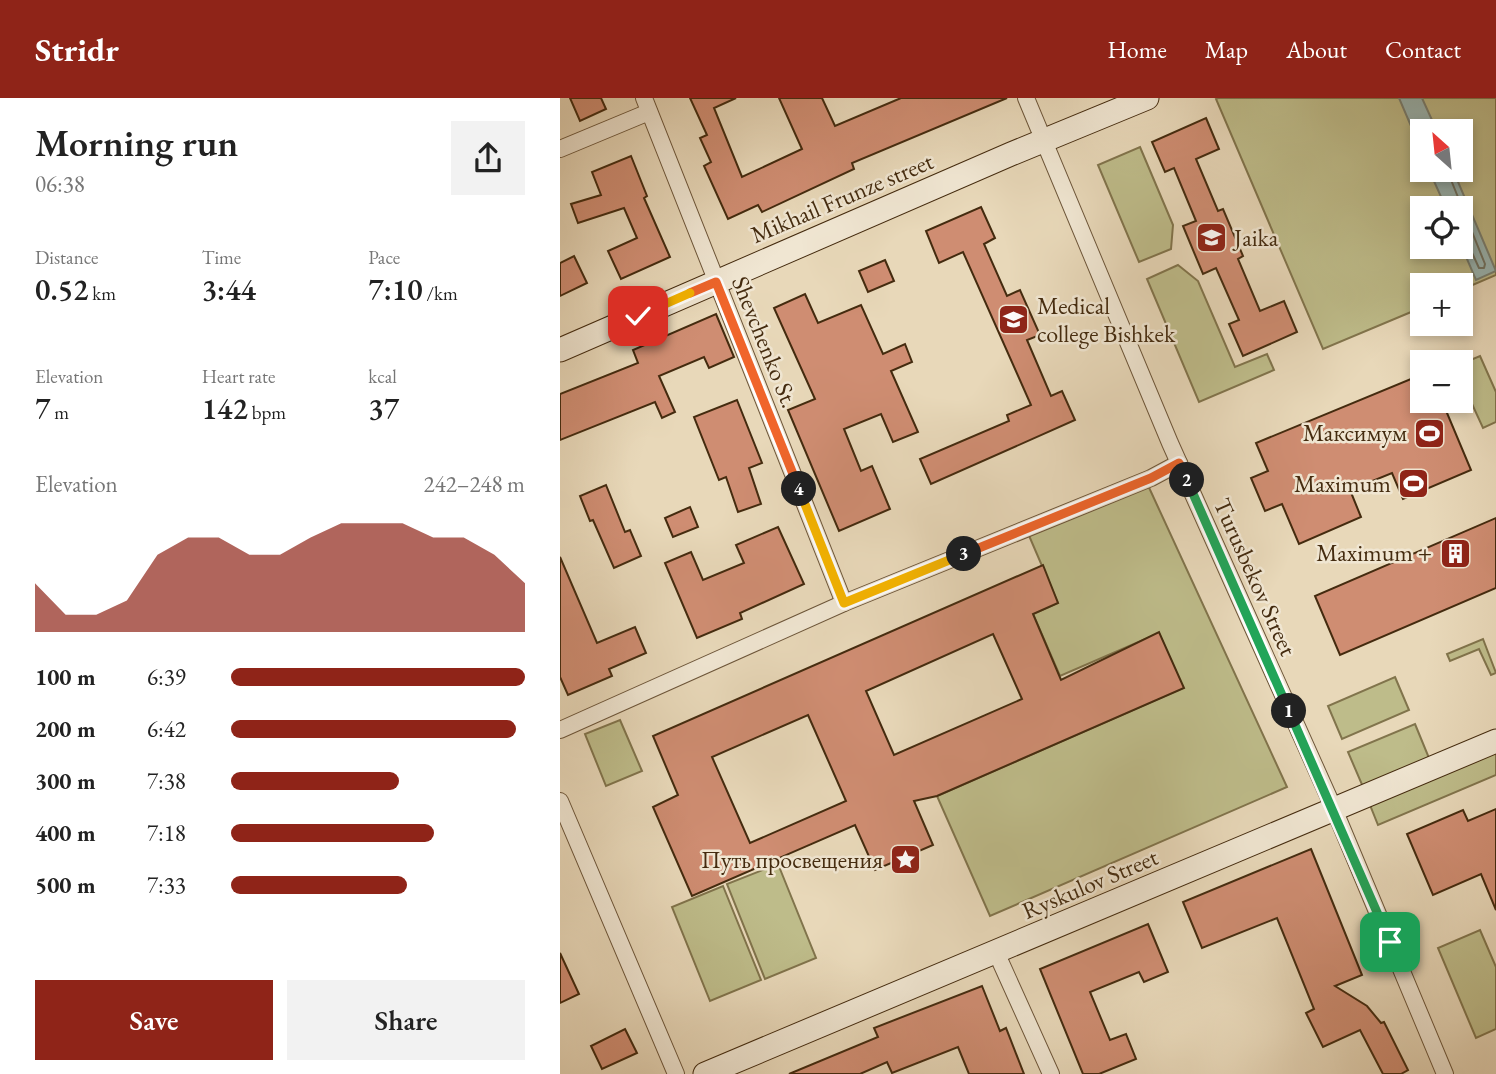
<!DOCTYPE html>
<html lang="en">
<head>
<meta charset="utf-8">
<style>
	:root { --surface:#fff; --page:#f2f2f2; --text:#222; --muted:#767676; --accent:#8f2418 }
	body { margin:0; font-family:"EB Garamond",serif; background:var(--page); color:var(--text); height:100vh; display:flex; flex-direction:column; font-size:26px; white-space:nowrap }
	* { box-sizing:border-box; margin:0 }
	p { font-size:23px; color:var(--muted) }
	.icon { flex:none; width:38px; height:38px; fill:none; stroke:currentColor; stroke-width:2; stroke-linecap:round; stroke-linejoin:round }
	.map { position:relative; flex:1; overflow:hidden }
	.panel { display:flex; flex-direction:column; background:var(--surface); width:560px }
	.panel>* { flex:none }
	.needle { width:46px; rotate:333deg }
	.fabs { position:absolute; left:850px; top:21px; display:grid; gap:14px }
	.fabs a { display:grid; place-items:center; width:63px; height:63px; border-radius:0px; background:var(--surface); box-shadow:0 4px 10px #0003; font-size:35px }
	.pin { position:absolute; display:grid; place-items:center; width:60px; height:60px; color:#fff; margin:-30px; border-radius:14px; box-shadow:0 4px 10px #0006 }
	.km { position:absolute; width:35px; height:35px; margin:-18px; border-radius:50%; background:#222; color:#fff; font-size:19px; line-height:35px; text-align:center }
	.round { display:grid; place-items:center; flex:none; width:74px; height:74px; border-radius:0px; background:var(--page) }
	.head { display:flex; align-items:center; justify-content:space-between; height:119px; padding:0 35px }
	h1 { font-size:38px; font-weight:600; line-height:52px }
	.stats { display:grid; grid-template-columns:repeat(3,1fr); gap:10px; height:119px; padding:7px 35px }
	.stats div { display:grid; align-content:center }
	.stats b { font-size:30px; font-weight:600 }
	.stats small { font-size:19px; font-weight:400 }
	.stats p { font-size:19px }
	.chart { height:196px; padding:14px 35px }
	.chart p { display:flex; justify-content:space-between }
	.chart svg { width:100%; height:126px; margin-top:7px; fill:var(--accent); opacity:.7 }
	.action { display:flex; gap:14px; margin-top:auto; padding:14px 35px }
	.action a { flex:1; height:80px; border-radius:0px; background:var(--accent); color:#fff; font-size:28px; font-weight:600; line-height:80px; text-align:center }
	.action a+a { background:var(--page); color:var(--text) }
	ul { padding:0 35px; list-style:none; font-size:23px }
	li { display:grid; grid-template-columns:112px 84px 1fr; align-items:center; height:52px }
	li i { height:18px; border-radius:9px; background:var(--accent) }
	header { display:flex; align-items:center; gap:42px; box-sizing:border-box; height:98px; padding:0 35px; background:var(--accent); color:#fff }
	header strong { font-size:33px }
	nav { display:flex; gap:38px; margin-inline-start:auto; font-size:24px }
	main { display:flex; flex:1; min-height:0 }
	.map>svg:first-child { display:block }
</style>
</head>
<body>
<header>
<strong>Stridr</strong>
<nav><a>Home</a><a>Map</a><a>About</a><a>Contact</a></nav>
</header>
<main>
<section class="panel">
<div class="head"><div><h1>Morning run</h1><p>06:38</p></div><a class="round"><svg class="icon" aria-label="share" viewBox="0 0 24 24"><path d="M12 15V3M7 8l5-5 5 5M5 13v7h14v-7"/></svg></a></div>
<div class="stats">
<div><p>Distance</p><b>0.52<small> km</small></b></div>
<div><p>Time</p><b>3:44</b></div>
<div><p>Pace</p><b>7:10<small> /km</small></b></div>
</div>
<div class="stats">
<div><p>Elevation</p><b>7<small> m</small></b></div>
<div><p>Heart rate</p><b>142<small> bpm</small></b></div>
<div><p>kcal</p><b>37</b></div>
</div>
<div class="chart"><p><span>Elevation</span>242–248 m</p>
<svg viewBox="0 0 160 44" preserveAspectRatio="none"><path d="M0 44V27L10 38L20 38L30 33L40 17L50 11L60 11L70 17L80 17L90 11L100 6L110 6L120 6L130 11L140 11L150 17L160 27V44z"/></svg>
</div>
<ul>
<li><b>100 m</b>6:39<i style="width:100%"></i></li>
<li><b>200 m</b>6:42<i style="width:97%"></i></li>
<li><b>300 m</b>7:38<i style="width:57%"></i></li>
<li><b>400 m</b>7:18<i style="width:69%"></i></li>
<li><b>500 m</b>7:33<i style="width:60%"></i></li>
</ul>
<div class="action"><a>Save</a><a>Share</a></div>
</section>
<div class="map">
<svg width="936" height="976" viewBox="0 0 936 976">
	<rect width="100%" height="100%" fill="#e8d8b9"/>
	<filter id="stains"><feTurbulence type="fractalNoise" baseFrequency=".00286" numOctaves="4"/><feColorMatrix values="0 0 0 0 .2 0 0 0 0 .09 0 0 0 0 .02 0 0 0 .5 -.17"/></filter>
	<radialGradient id="worn" r=".72"><stop offset=".6" stop-color="#630" stop-opacity="0"/><stop offset="1" stop-color="#630" stop-opacity=".3"/></radialGradient>
	<g fill="#bebc8a" stroke="#81744c" stroke-width="2" fill-rule="evenodd">
		<path d="M658 0H936V177L901 192V187H863V209L763 251 656 1ZM863 33H901V72H863ZM863 110H901V149H863Z"/>
		<path d="M580 49 613 127 611 151 579 164 538 67Z"/>
		<path d="M618 167 638 183 675 269 707 256 714 272 639 304 587 181Z"/>
		<path d="M920 258 936 294V324L923 330 901 282V266Z"/>
		<path d="M586 383 727 689 430 818 377 698 623 590 599 535 500 578 473 516 498 505 467 433Z"/>
		<path d="M923 541 936 575 931 577 919 551 890 563 887 556Z"/>
		<path d="M835 579 849 612 782 641 768 608Z"/>
		<path d="M60 622 82 673 46 688 25 636Z"/>
		<path d="M855 626 869 660 803 689 788 654Z"/>
		<path d="M936 654V677L818 727 810 707Z"/>
		<path d="M218 766 256 860 205 881 167 786Z"/>
		<path d="M163 788 201 882 150 903 112 809Z"/>
		<path d="M920 832 936 869V931L916 940 878 850Z"/>
	</g>
	<g fill="#99b8b7" stroke="#778074" stroke-width="2">
		<path d="M839 0H862L877 33H863V56Z"/>
		<path d="M869 72H893L936 173 916 182 901 147V110H886Z"/>
	</g>
	<g fill="none" stroke-linecap="round" stroke-linejoin="round">
		<path stroke="#6e7263" stroke-width="2" d="M887 72 925 166 924 170H919L908 146 901 142"/>
	</g>
	<g fill="#cf8d72" stroke="#442b0f" stroke-width="2" fill-rule="evenodd">
		<path d="M10 0H41L46 11 20 23Z"/>
		<path d="M130 0H176L154 10 182 79 242 51 219 0H262L275 28 341 0H447L292 65 294 71 202 114 198 107 168 121 144 68 151 64 140 40 147 37Z"/>
		<path d="M646 20 659 51 636 61 658 113 663 111 683 158 678 161 700 213 724 203 737 234 683 258 669 226 679 222 656 170 643 176 623 128 636 123 614 70 605 74 592 44Z"/>
		<path d="M71 58 87 98 84 100 110 159 61 181 48 153 77 140 64 110 18 125 11 106 41 97 32 74Z"/>
		<path d="M421 109 435 140 424 146 447 198 460 192 480 237 467 242 491 298 502 293 515 322 371 386 360 361 449 323 447 317 471 307 403 154 379 165 366 133Z"/>
		<path d="M14 158 27 185 0 198V165Z"/>
		<path d="M325 162 334 183 308 194 299 173Z"/>
		<path d="M245 196 258 225 301 207 323 256 345 246 352 264 331 273 358 334 333 344 321 316 284 331 301 373 312 368 330 411 279 433 228 312 255 301 214 210Z"/>
		<path d="M156 216 174 259 149 270 144 259 99 278 115 314 102 320 95 304 0 342V296L78 265 73 252Z"/>
		<path d="M863 276V303H882L911 372 843 401 832 375 790 392 801 419 739 446 722 406 705 413 691 380 708 373 696 345Z"/>
		<path d="M177 302 202 365 189 370 201 406 178 414 166 379 159 382 134 319Z"/>
		<path d="M46 387 65 434 70 432 81 458 54 470 33 422 30 423 20 398Z"/>
		<path d="M130 409 138 429 113 439 105 420Z"/>
		<path d="M936 420V490L780 557 755 498Z"/>
		<path d="M218 429 244 486 180 515 182 521 137 540 105 465 131 454 143 482 184 465 176 447Z"/>
		<path d="M0 459 37 545 75 529 86 555 49 571 52 578 8 597 0 579Z"/>
		<path d="M483 467 498 505 473 516 501 582 599 534 624 590 377 698 354 703 373 747 315 772 295 727 132 798 93 709 118 697 93 638ZM433 536 462 601 334 657 306 593ZM248 617 286 703 190 745 152 659Z"/>
		<path d="M936 711V812L921 776 873 797 847 736 903 712 908 723Z"/>
		<path d="M751 751 802 877 775 888 807 908 821 925 824 924 848 972 841 976H823L800 932 763 949 746 915 754 911 717 820 642 850 623 804Z"/>
		<path d="M588 826 608 874 584 884 579 874 530 894 550 942 566 936 576 961 539 976H523L480 871Z"/>
		<path d="M0 855 19 896 0 905Z"/>
		<path d="M422 888 440 933 446 930 464 976H409L398 949 332 975 327 964 300 976H229L318 939 314 930Z"/>
		<path d="M65 931 77 955 42 971 31 948Z"/>
	</g>
	<g fill="none" stroke-linecap="round" stroke-linejoin="round">
		<defs>
			<g id="street">
				<path d="M84 0 284 505"/>
				<path d="M466 0 610 345 774 711 885 976"/>
				<path d="M0 51 89 14"/>
				<path d="M0 632 284 505 591 380 619 365"/>
				<path d="M0 703 116 976"/>
				<path d="M436 854 491 976"/>
			</g>
			<g id="secondary">
				<path d="M0 252 451 56 587 0"/>
				<path d="M145 976 936 643"/>
			</g>
		</defs>
		<use href="#street" stroke="#6d563a" stroke-width="18"/>
		<use href="#secondary" stroke="#442b0f" stroke-width="25"/>
		<use href="#street" stroke="#f0e6d2" stroke-width="16"/>
		<use href="#secondary" stroke="#f0e6d2" stroke-width="23"/>
	</g>
	<g fill="none" stroke-linecap="round" stroke-linejoin="round">
		<defs>
			<path id="split-1" d="M729 613 830 844"/>
			<path id="split-2" d="M627 382 729 613"/>
			<path id="split-3" d="M404 456 591 380 619 365 627 382"/>
			<path id="split-4" d="M239 391 284 505 404 456"/>
			<path id="split-5" d="M130 195 156 184 239 391"/>
			<path id="split-6" d="M78 218 130 195"/>
		</defs>
		<use href="#split-1" stroke="#fff" stroke-width="14"/>
		<use href="#split-2" stroke="#fff" stroke-width="14"/>
		<use href="#split-3" stroke="#fff" stroke-width="14"/>
		<use href="#split-4" stroke="#fff" stroke-width="14"/>
		<use href="#split-5" stroke="#fff" stroke-width="14"/>
		<use href="#split-6" stroke="#fff" stroke-width="14"/>
		<use href="#split-1" stroke="#22a559" stroke-width="9"/>
		<use href="#split-2" stroke="#22a559" stroke-width="9"/>
		<use href="#split-3" stroke="#f0652b" stroke-width="9"/>
		<use href="#split-4" stroke="#f5b400" stroke-width="9"/>
		<use href="#split-5" stroke="#f0652b" stroke-width="9"/>
		<use href="#split-6" stroke="#f5b400" stroke-width="9"/>
	</g>
	<defs>
		<symbol id="university-square" viewBox="-11 -11 22 22"><rect x="-9" y="-9" width="18" height="18" rx="4" fill="#8f2418" stroke="#f0e6d2"/><path d="M0-5L7-2L0 1L-7-2ZM-4 1L0 2.5L4 1V4Q0 6-4 4Z" fill="#fff"/></symbol>
		<symbol id="stadium-square" viewBox="-11 -11 22 22"><rect x="-9" y="-9" width="18" height="18" rx="4" fill="#8f2418" stroke="#f0e6d2"/><path d="M0-5a6.5 5 0 1 0 0 10a6.5 5 0 1 0 0-10ZM-3.5-1.8h7v3.6h-7Z" fill="#fff"/></symbol>
		<symbol id="building-square" viewBox="-11 -11 22 22"><rect x="-9" y="-9" width="18" height="18" rx="4" fill="#8f2418" stroke="#f0e6d2"/><path d="M-4-6H4V6H1V3H-1V6H-4ZM-2.5-4.3h1.7v1.8h-1.7ZM.8-4.3h1.7v1.8H.8ZM-2.5-1h1.7V.8h-1.7ZM.8-1h1.7V.8H.8Z" fill="#fff"/></symbol>
		<symbol id="sight-square" viewBox="-11 -11 22 22"><rect x="-9" y="-9" width="18" height="18" rx="4" fill="#8f2418" stroke="#f0e6d2"/><path d="M0-6L1.8-2.2L6-1.7L2.9 1.2L3.7 5.4L0 3.3L-3.7 5.4L-2.9 1.2L-6-1.7L-1.8-2.2Z" fill="#fff"/></symbol>
	</defs>
	<g fill-rule="evenodd">
		<use href="#university-square" x="634" y="122" width="35" height="35"/>
		<use href="#university-square" x="436" y="204" width="35" height="35"/>
		<use href="#stadium-square" x="852" y="318" width="35" height="35"/>
		<use href="#stadium-square" x="836" y="368" width="35" height="35"/>
		<use href="#building-square" x="878" y="438" width="35" height="35"/>
		<use href="#sight-square" x="328" y="744" width="35" height="35"/>
	</g>
	<g text-anchor="middle" stroke-width="5" stroke-linejoin="round" paint-order="stroke">
		<g font-size="24" fill="#442b0f" stroke="#f0e6d2">
			<text transform="translate(282 100) rotate(-23)" y="8">Mikhail Frunze street</text>
			<text transform="translate(205 244) rotate(68)" y="8">Shevchenko St.</text>
			<text transform="translate(695 479) rotate(66)" y="8">Turusbekov Street</text>
			<text transform="translate(530 786) rotate(-23)" y="8">Ryskulov Street</text>
		</g>
		<g font-size="24" fill="#442b0f" stroke="#f0e6d2" text-anchor="end">
			<text x="674" y="148" text-anchor="start">Jaika</text>
			<text x="477" y="216" text-anchor="start">Medical<tspan x="477" dy="28">college Bishkek</tspan></text>
			<text x="847" y="343">Максимум</text>
			<text x="831" y="394">Maximum</text>
			<text x="872" y="463">Maximum +</text>
			<text x="323" y="770">Путь просвещения</text>
		</g>
	</g>
	<rect width="100%" height="100%" filter="url(#stains)"/>
	<rect width="100%" height="100%" fill="url(#worn)"/>
</svg>
<div class="fabs">
<a><svg class="needle" viewBox="-14 -14 28 28"><path d="M0-13l5 13h-10z" fill="#e53935"/><path d="M0 13l5-13h-10z" fill="#767676"/></svg></a>
<a><svg class="icon" aria-label="locate" viewBox="0 0 24 24"><circle cx="12" cy="12" r="6"/><path d="M12 2v4M12 18v4M2 12h4M18 12h4"/></svg></a>
<a>+</a>
<a>−</a>
</div>
<div class="pin" style="left:830px;top:844px;background:#1e9e55"><svg class="icon" aria-label="arrive" viewBox="0 0 24 24"><path d="M6 21V4h12l-3 4 3 4H6"/></svg></div>
<div class="pin" style="left:78px;top:218px;background:#d93025"><svg class="icon" aria-label="check" viewBox="0 0 24 24"><path d="M5 12l5 5 9-10"/></svg></div>
<b class="km" style="left:729px;top:613px">1</b>
<b class="km" style="left:627px;top:382px">2</b>
<b class="km" style="left:404px;top:456px">3</b>
<b class="km" style="left:239px;top:391px">4</b>
</div>
</main>
</body>
</html>
